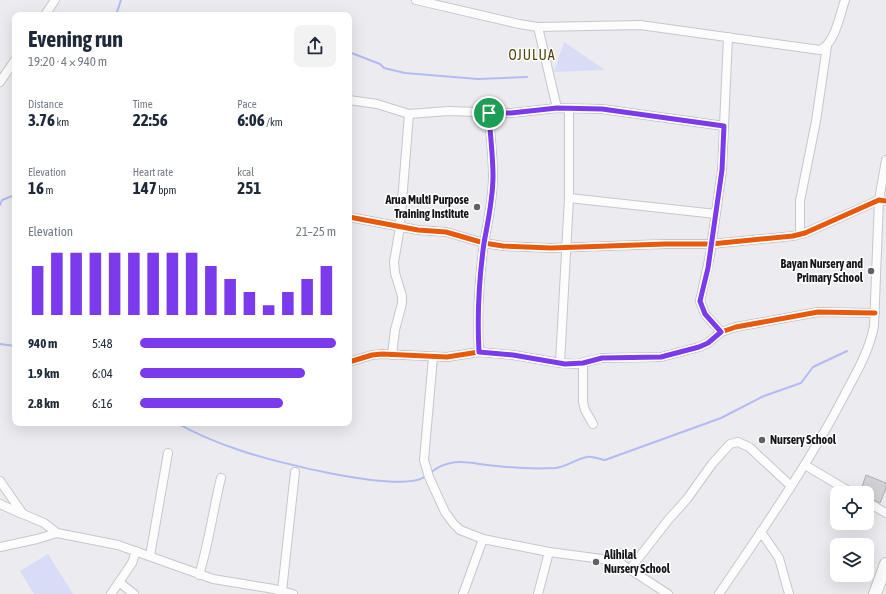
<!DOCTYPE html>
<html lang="en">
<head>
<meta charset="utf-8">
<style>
	:root { --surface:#fff; --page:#f2f2f3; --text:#1f2937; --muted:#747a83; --accent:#7c3aed }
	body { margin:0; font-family:"Asap Condensed",sans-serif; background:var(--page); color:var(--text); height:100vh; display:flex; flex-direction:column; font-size:15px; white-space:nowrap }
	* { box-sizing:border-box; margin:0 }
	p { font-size:13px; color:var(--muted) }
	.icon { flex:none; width:22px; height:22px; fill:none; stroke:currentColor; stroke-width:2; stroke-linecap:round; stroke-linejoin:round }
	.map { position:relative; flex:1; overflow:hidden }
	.drawer { position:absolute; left:12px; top:12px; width:340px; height:414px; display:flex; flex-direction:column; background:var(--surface); border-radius:8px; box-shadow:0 4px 16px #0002 }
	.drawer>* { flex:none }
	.tools { position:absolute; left:830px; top:486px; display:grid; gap:8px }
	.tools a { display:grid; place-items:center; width:44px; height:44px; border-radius:8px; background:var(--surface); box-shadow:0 4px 16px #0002; font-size:20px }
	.pin { position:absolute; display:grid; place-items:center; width:34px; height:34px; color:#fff; margin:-17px; border:2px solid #fff; border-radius:50%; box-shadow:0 1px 4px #0007 }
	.round { display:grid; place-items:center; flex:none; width:42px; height:42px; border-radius:8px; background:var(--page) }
	.overview { display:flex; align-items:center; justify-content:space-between; height:68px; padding:0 16px }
	h1 { font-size:22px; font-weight:700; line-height:30px }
	.stats { display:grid; grid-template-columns:repeat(3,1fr); gap:6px; height:68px; padding:4px 16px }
	.stats div { display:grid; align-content:center }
	.stats b { font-size:17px; font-weight:700 }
	.stats small { font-size:11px; font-weight:400 }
	.stats p { font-size:11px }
	.chart { height:112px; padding:8px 16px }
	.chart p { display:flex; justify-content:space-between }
	.chart svg { width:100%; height:72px; margin-top:4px; stroke:var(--accent); stroke-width:6 }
	ul { padding:0 16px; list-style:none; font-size:13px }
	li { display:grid; grid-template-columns:64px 48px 1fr; align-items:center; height:30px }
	li i { height:10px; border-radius:5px; background:var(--accent) }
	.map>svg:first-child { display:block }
</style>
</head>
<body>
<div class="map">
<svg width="886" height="594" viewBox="0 0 886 594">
	<rect width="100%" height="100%" fill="#ebebf0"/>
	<g fill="#d8dcf6">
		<path d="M564 42 605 70 554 72Z"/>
		<path d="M48 554 73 594H34L20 571Z"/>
	</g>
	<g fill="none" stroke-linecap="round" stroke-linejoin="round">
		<g stroke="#b3bbf2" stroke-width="2">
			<path d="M116 15 121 0"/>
			<path d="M349 52 380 64 384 68 405 73 478 79 527 77"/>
			<path d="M0 205 2 200 15 195"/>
			<path d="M0 344 15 346"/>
			<path d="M177 423C196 434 218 443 239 450 270 461 402 495 426 476"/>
			<path d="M430 473C453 455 470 464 497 466 515 468 536 469 555 468 566 467 576 459 587 457 592 456 599 459 605 460L721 418 764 396 801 383 813 367 847 351"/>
		</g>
	</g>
	<path fill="#d2d2d6" stroke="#aeaeb2" d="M866 475 886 483V488L880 503 867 497V493H860Z"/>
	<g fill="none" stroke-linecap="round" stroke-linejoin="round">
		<defs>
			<g id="minor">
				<path d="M416 0 519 24 538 27 640 25 820 50C835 44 840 14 845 0"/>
				<path d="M45 15 55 0"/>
				<path d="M538 27 557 108"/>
				<path d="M0 82 15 60"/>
				<path d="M349 100 377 104 409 114 448 111 511 113 557 108 602 109 724 126"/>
				<path d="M569 198 716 214"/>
				<path d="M349 217 418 230 446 232 484 243 503 246 551 248 665 244H711L793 236 805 233 879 200 886 201"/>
				<path d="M800 234V201L816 121 827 46"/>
				<path d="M721 332 705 314 700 301 710 255 722 170 728 37"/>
				<path d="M479 352C477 315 479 279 484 243 488 221 493 199 493 176 493 155 490 134 489 113"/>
				<path d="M392 355 395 330 402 303V296L395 273 394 262 400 227 409 114"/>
				<path d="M433 357 424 460 429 477 445 512 453 523 460 530 483 539 549 552 617 561 668 594"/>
				<path d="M349 362 372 355 382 354 447 357 479 352 513 355 560 363 576 364 602 358 661 357 699 347 708 343 721 332 736 327 818 312 875 313"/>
				<path d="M560 363 569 198V109"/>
				<path d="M583 363V402L585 410 593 424"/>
				<path d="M805 465 852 493"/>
				<path d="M0 481 23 514 44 523 57 533 118 545 213 579 274 589 293 594"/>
				<path d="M867 502 886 513"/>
				<path d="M0 504 22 514"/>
				<path d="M761 532 779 558 789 594"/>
				<path d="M0 547 37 539 57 533"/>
				<path d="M150 556 168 453"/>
				<path d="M630 569 669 519 687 499 712 464 730 444 738 442 749 447 791 486"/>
				<path d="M199 575C209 543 213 510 221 478"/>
				<path d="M119 582 134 594"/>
				<path d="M282 591 295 472"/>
				<path d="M111 594 132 563 136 551"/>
				<path d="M463 594 483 539"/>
				<path d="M538 594 549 552"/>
				<path d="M719 594C763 529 808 465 844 396 856 373 869 352 874 326L879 200 886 160"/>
			</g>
			<path id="primary" d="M875 594 886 564"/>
		</defs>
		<use href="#minor" stroke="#c7c7cb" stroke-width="10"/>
		<use href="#primary" stroke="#c7c7cb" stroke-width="14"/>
		<use href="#minor" stroke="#fcfcfd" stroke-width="8"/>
		<use href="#primary" stroke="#fcfcfd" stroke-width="12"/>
		<defs>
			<g id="cycleway">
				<path d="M349 217 418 230 446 232 484 243 503 246 551 248 665 244H711L793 236 805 233 879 200 886 201"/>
				<path d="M349 362 372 355 382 354 447 357 479 352 513 355 560 363 576 364 602 358 661 357 699 347 708 343 721 332 736 327 818 312 875 313"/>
			</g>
		</defs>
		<use href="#cycleway" stroke="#fff" stroke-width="8"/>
		<use href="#cycleway" stroke="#e8590c" stroke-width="5"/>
	</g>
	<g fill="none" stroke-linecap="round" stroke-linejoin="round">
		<defs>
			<path id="route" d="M557 108 602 109 724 126 722 170 708 268 700 301 705 314 721 332 708 343 699 347 661 357 602 358 583 363 565 364 513 355 479 352C477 315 479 279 484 243 488 221 493 199 493 176 493 155 490 134 489 113H511Z"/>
		</defs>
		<use href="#route" stroke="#fff" stroke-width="8"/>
		<use href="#route" stroke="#7c3aed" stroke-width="5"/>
	</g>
	<g fill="#606164" stroke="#fff" stroke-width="1.5">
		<circle cx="477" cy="207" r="4"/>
		<circle cx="871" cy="271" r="4"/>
		<circle cx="762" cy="440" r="4"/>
		<circle cx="596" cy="562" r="4"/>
	</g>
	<g text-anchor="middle" stroke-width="3" stroke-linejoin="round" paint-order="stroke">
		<g font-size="12" font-weight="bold" fill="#151619" stroke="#fff" text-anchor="end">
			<text x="469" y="204">Arua Multi Purpose<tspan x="469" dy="14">Training Institute</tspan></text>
			<text x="863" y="268">Bayan Nursery and<tspan x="863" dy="14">Primary School</tspan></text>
			<text x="770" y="444" text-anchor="start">Nursery School</text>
			<text x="604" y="559" text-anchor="start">Alihilal<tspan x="604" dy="14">Nursery School</tspan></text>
		</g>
		<g font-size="14" letter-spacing="1" fill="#4f4200" stroke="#fff">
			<text x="532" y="60">OJULUA</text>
		</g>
	</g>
</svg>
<div class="tools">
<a><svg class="icon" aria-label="locate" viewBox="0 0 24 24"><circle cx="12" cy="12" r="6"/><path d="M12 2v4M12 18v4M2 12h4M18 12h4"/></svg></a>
<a><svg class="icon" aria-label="layers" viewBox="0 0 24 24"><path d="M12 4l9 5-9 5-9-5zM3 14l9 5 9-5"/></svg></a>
</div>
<div class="pin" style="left:489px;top:113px;background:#1e9e55"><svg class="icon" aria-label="arrive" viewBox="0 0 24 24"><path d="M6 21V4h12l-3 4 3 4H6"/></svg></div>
<section class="drawer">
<div class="overview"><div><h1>Evening run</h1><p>19:20 · 4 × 940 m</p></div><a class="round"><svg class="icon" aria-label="share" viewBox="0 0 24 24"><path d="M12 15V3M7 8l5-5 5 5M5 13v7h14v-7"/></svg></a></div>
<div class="stats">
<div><p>Distance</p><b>3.76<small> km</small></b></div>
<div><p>Time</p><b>22:56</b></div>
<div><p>Pace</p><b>6:06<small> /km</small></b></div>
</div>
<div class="stats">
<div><p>Elevation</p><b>16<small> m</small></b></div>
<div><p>Heart rate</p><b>147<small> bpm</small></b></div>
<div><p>kcal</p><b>251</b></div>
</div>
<div class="chart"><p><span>Elevation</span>21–25 m</p>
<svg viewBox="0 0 160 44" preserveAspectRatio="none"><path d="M5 44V14M15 44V6M25 44V6M35 44V6M45 44V6M55 44V6M65 44V6M75 44V6M85 44V6M95 44V14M105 44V22M115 44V30M125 44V38M135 44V30M145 44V22M155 44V14"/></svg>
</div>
<ul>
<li><b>940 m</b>5:48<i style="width:100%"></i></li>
<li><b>1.9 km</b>6:04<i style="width:84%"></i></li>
<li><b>2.8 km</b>6:16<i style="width:73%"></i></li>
</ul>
</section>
</div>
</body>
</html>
